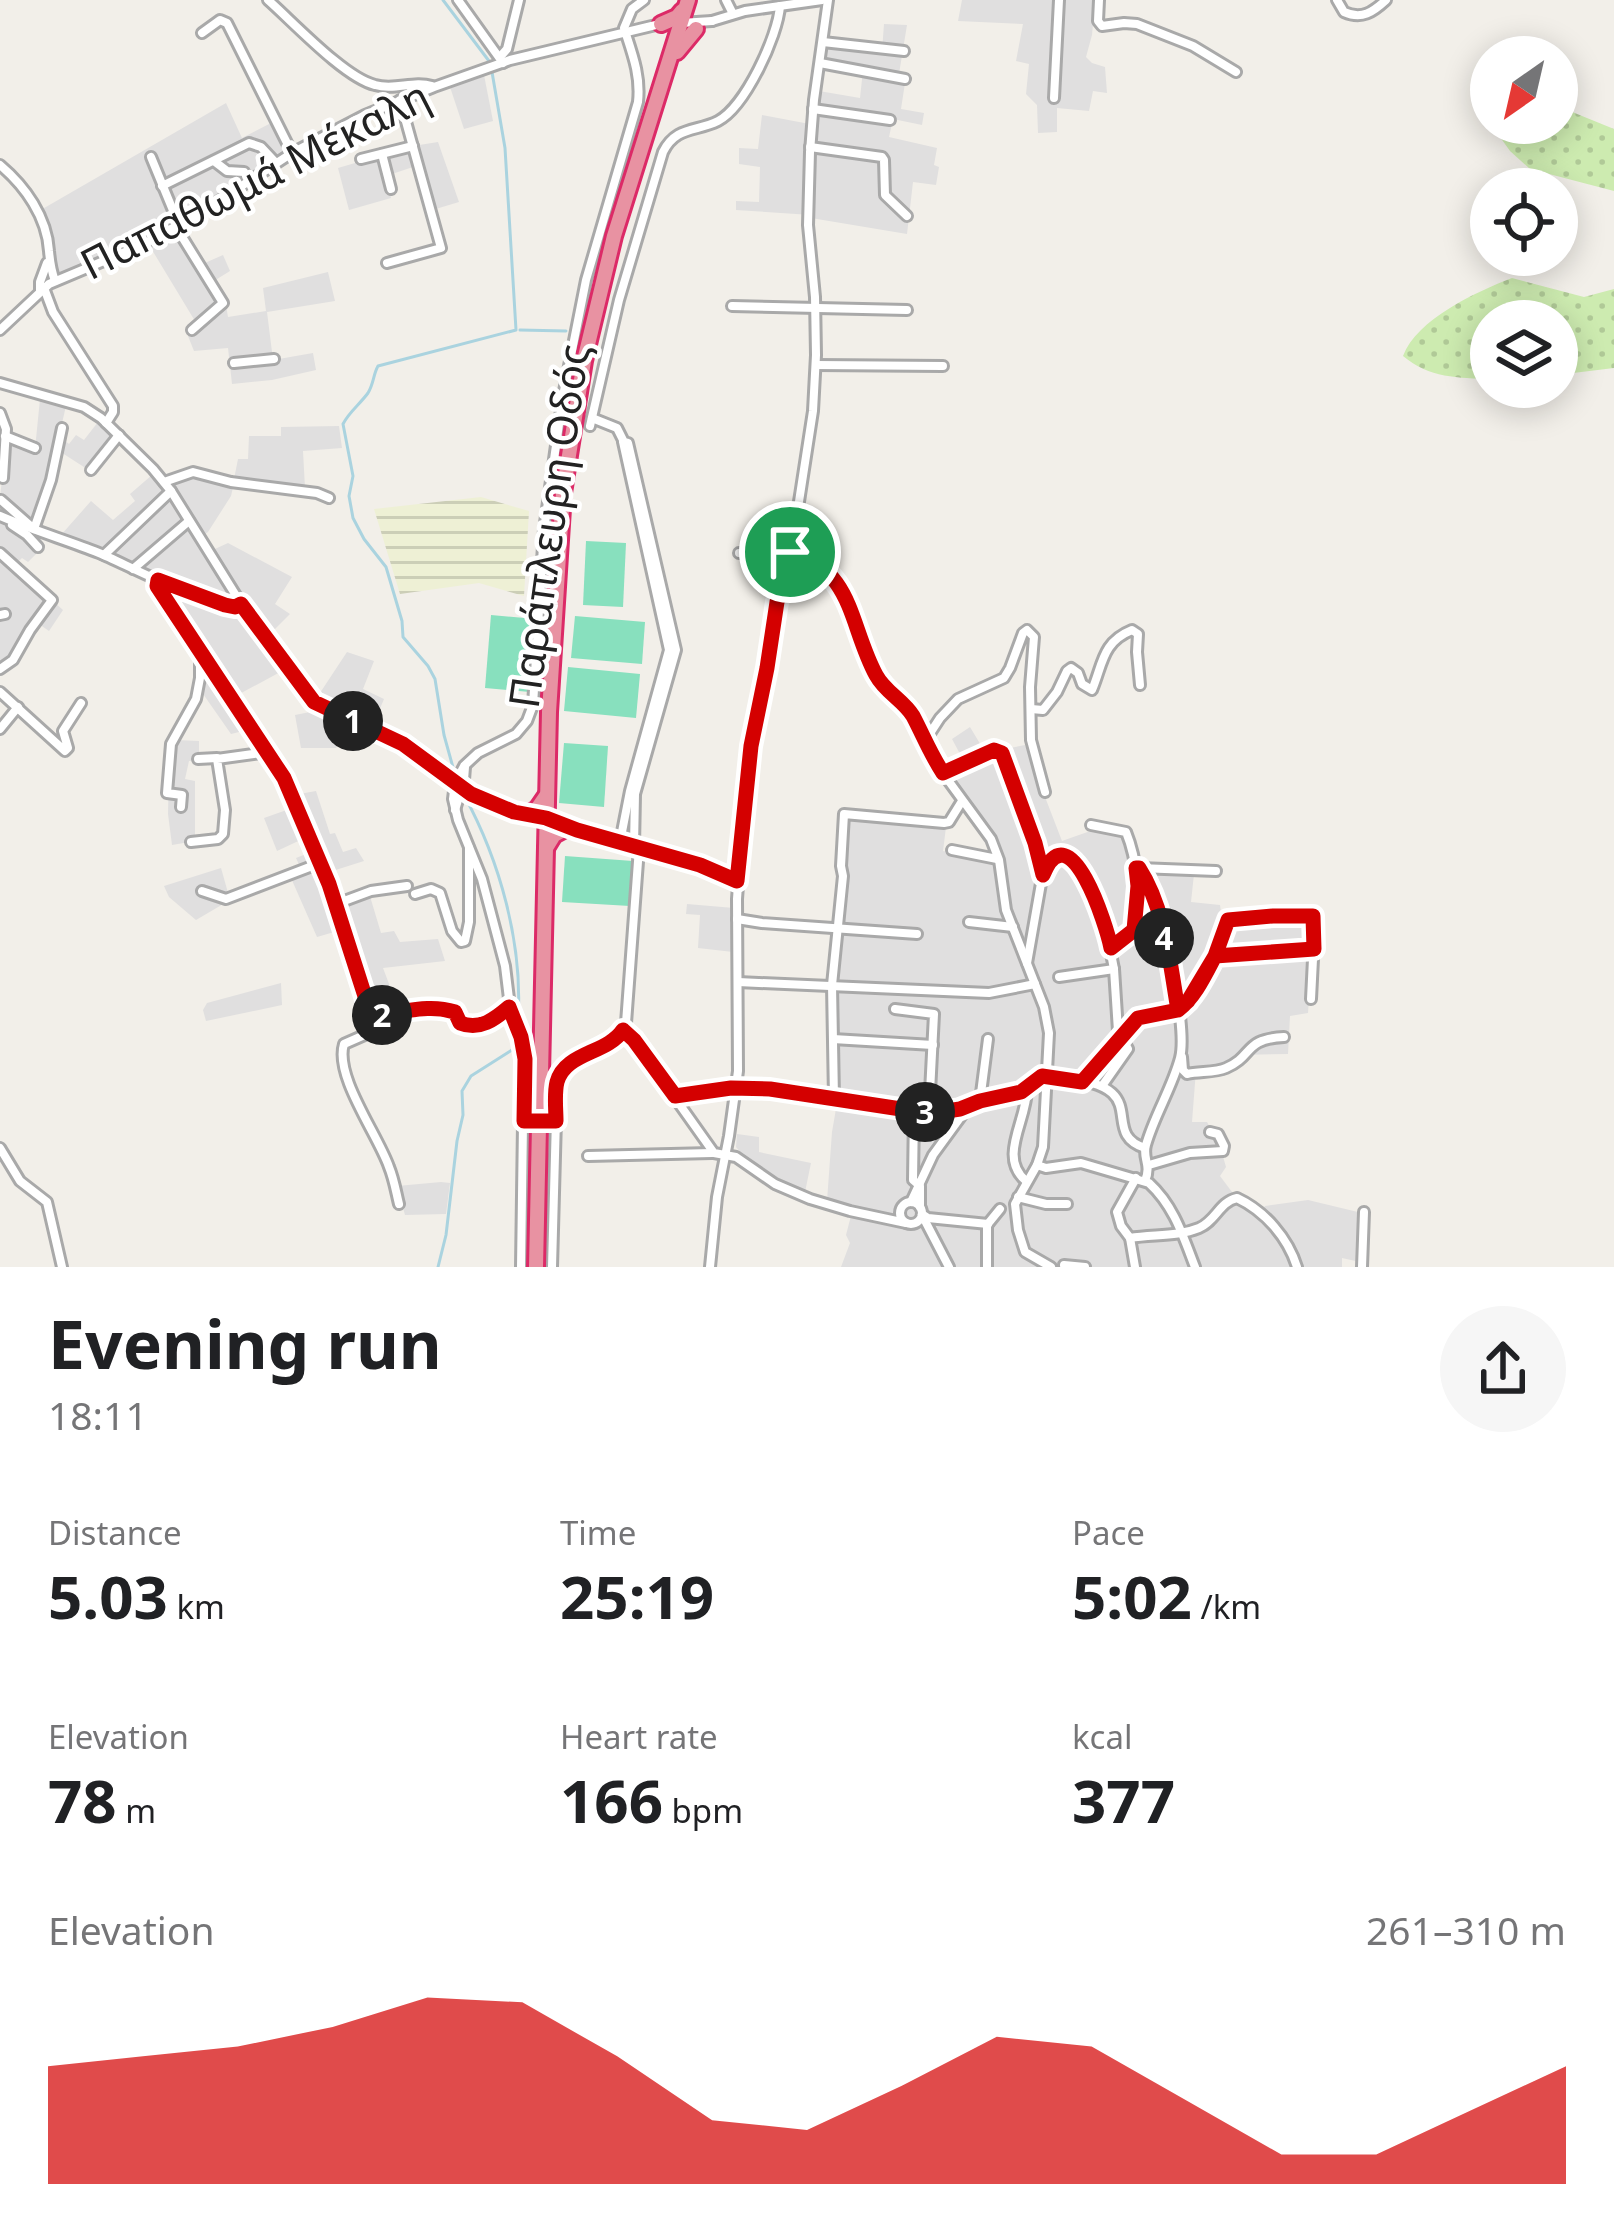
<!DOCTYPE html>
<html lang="en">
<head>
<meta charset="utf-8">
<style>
	:root { --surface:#fff; --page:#f6f6f6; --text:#202124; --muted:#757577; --accent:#d40000 }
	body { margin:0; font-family:"Noto Sans",sans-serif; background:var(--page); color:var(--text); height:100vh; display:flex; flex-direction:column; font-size:45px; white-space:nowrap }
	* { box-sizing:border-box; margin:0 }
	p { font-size:39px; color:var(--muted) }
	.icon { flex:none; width:66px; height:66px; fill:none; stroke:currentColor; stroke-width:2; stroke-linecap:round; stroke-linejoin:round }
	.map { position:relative; height:1267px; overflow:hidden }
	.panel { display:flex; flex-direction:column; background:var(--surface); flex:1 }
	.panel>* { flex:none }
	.needle { width:78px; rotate:214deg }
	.fabs { position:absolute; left:1470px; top:36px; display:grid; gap:24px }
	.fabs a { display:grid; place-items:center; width:108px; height:108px; border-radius:50%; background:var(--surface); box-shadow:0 6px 30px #0003; font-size:60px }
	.pin { position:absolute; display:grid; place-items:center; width:102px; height:102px; color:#fff; margin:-51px; border:6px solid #fff; border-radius:50%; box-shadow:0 3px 12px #0007 }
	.km { position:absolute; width:60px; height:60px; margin:-30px; border-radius:50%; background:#222; color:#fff; font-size:33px; line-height:60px; text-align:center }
	.round { display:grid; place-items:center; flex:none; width:126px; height:126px; border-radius:63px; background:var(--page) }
	.headline { display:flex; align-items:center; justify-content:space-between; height:204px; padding:0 48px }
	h1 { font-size:66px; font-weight:700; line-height:90px }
	.stats { display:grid; grid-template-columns:repeat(3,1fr); gap:18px; height:204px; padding:12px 48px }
	.stats div { display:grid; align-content:center }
	.stats b { font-size:60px; font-weight:700 }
	.stats small { font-size:33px; font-weight:400 }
	.stats p { font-size:33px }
	.chart { height:336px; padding:24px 48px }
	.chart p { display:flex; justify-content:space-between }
	.chart svg { width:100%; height:216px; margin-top:12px; fill:var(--accent); opacity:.7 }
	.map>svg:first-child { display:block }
</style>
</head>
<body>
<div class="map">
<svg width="1614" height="1267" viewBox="0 0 1614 1267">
	<defs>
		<pattern id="farmland-rules" width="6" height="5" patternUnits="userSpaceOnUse" patternTransform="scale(3)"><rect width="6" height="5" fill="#eef0d5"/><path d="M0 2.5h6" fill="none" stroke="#ccceb7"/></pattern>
		<pattern id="grass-dots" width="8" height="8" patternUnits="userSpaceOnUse" patternTransform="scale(3)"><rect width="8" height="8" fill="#cdebb0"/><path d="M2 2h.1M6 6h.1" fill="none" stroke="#b0c997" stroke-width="1.8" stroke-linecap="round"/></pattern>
	</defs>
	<rect width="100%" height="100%" fill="#f2efe9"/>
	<g fill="#e0dfdf">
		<path d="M962 0H1095L1092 35 1086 57 1092 63 1105 67 1107 93 1093 91 1089 111 1057 108V132L1038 133 1037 105 1026 94 1029 64 1016 61 1023 24 958 21Z"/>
		<path d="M884 24 907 25 898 80 905 83 901 109 924 113 922 125 893 119 889 137 937 148 934 165 939 167 936 185 913 182 907 234 811 218V215L736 210V201L759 202 760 167 739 164V148L758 149 762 115 815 125 819 91 860 98 863 70 825 62 828 46 882 51Z"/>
		<path d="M484 75 493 121 464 129 450 87Z"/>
		<path d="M226 103 242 138 273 122 286 149 283 154 227 192 173 225 198 266 223 255 230 271 209 284 226 305 228 317 266 311 263 288 328 272 335 301 267 312 273 360 313 353 316 370 272 380 232 384 228 348 194 351 188 336 198 326 146 240 57 276 39 211Z"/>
		<path d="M438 142 459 202 429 211 416 166 386 176 391 198 349 210 338 168 413 146Z"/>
		<path d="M40 399 66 406 59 436 69 444 76 435 84 440 98 422 149 468 164 486 193 473 234 483 231 496 208 532 196 540 204 554 228 543 292 577 275 604 290 614 263 641 284 670 232 698 251 729 231 734 201 691V659L205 654 160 591 165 579 61 535 91 501 113 520 135 501 130 494 152 475 114 437 87 469 56 449 36 525 28 538 39 551 28 562 22 558 14 566 63 610 49 631 36 622 13 658 0 667V520L27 537 35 525 0 498 2 479 9 439 35 449Z"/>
		<path d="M339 426 342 448 303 451 305 488 234 479 238 459H248L249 436H281V427Z"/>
		<path d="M347 652 374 661 363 689 384 699 373 725 354 718 336 748H301L295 715 315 711 321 702 316 699Z"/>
		<path d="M970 727 988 757 1005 749 1025 745 1062 841 1096 829 1121 832 1125 838 1133 871 1194 874 1191 902 1220 905 1223 926 1232 922 1314 919 1308 1013 1290 1016 1288 1054 1238 1055 1226 1065 1196 1070 1192 1122H1207L1220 1146 1226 1167 1220 1176 1238 1200 1261 1213 1265 1206 1308 1200 1362 1213 1360 1262 1342 1258V1267H841L850 1243 846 1235 853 1208 827 1201 832 1132 837 1103 835 1015 840 932 844 931 848 869 846 817 946 827 943 851 1001 862 996 843 983 819 948 775 967 767 952 739Z"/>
		<path d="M176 740 199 741V760L189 761 185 779 195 781V841L172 845 168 814 169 769Z"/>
		<path d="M316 791 330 834 335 833 343 852 356 848 364 861 323 874 335 906 369 893 381 933 394 931 400 942 438 939 445 961 383 968 394 997 369 1000 348 928 317 937 291 878 303 873 296 858 316 850 309 836 277 851 264 818 298 806 294 795Z"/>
		<path d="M221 868 230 900 196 920 169 897 164 886Z"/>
		<path d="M687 904 734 908 733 952 698 948 700 915 686 914Z"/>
		<path d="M281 983 282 1005 206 1021 203 1010 207 1003Z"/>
		<path d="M737 1134 759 1137V1152L811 1163 805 1192 780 1182 747 1160 736 1147Z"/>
		<path d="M441 1182 450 1183 446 1214 405 1215 397 1186Z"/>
	</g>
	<path fill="url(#farmland-rules)" d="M481 497 529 511 524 596 479 583 400 594 374 509Z"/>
	<g fill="url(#grass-dots)">
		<path d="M1480 86 1491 95V123H1557V108L1560 107 1614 129V191L1530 169 1510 151 1475 102Z"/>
		<path d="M1512 278 1584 297 1614 289V368L1557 375V321H1491V379C1458 378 1429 378 1403 356 1417 319 1476 292 1512 278Z"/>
	</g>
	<g fill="#88e0be">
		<path d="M586 541 626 543 623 607 583 605Z"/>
		<path d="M491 615 536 619 530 692 485 688Z"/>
		<path d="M575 616 645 622 642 664 571 658Z"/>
		<path d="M568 667 640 674 636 718 564 711Z"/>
		<path d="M564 743 608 746 604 807 559 803Z"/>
		<path d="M565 856 633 861 630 906 562 902Z"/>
	</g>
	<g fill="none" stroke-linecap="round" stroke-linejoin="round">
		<g stroke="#aad3df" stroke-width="3">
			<path d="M443 0 489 61"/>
			<path d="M520 330 566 331"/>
			<path d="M454 771 444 735 435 679 428 666 403 637 402 621 386 567 364 539 353 518 349 496 353 476 343 424C349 412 360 404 368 393 374 383 373 375 378 366L516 330 505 148 492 72"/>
			<path d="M464 795C500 861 523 944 518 1019"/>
			<path d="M438 1267 446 1235 457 1141 463 1115 462 1091 471 1076 512 1050 516 1040"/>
		</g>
		<defs>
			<g id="minor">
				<path d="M268 0C293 22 345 78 375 85 395 91 413 80 432 86"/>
				<path d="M458 0 503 63"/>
				<path d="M726 0 733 14"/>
				<path d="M1099 0 1098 21 1102 26 1124 23 1137 24 1193 46 1236 72"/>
				<path d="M1337 0 1344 12C1362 20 1373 12 1386 0"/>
				<path d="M712 21 745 11 822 0"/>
				<path d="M681 23 712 21"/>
				<path d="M202 33 220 20 227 23 292 153"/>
				<path d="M823 42 904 51"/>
				<path d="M500 57 507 49 519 0"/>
				<path d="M820 63 905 79"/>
				<path d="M1054 98 1059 0"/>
				<path d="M813 109 890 120"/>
				<path d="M810 147 882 157 884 160 885 195 907 216"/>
				<path d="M382 154 391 189"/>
				<path d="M151 157 179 225"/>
				<path d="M361 159 413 146"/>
				<path d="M214 161 227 171 244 172"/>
				<path d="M0 165C25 186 47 217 49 251 50 263 51 270 55 281"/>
				<path d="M162 186 249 143 261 147 276 163"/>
				<path d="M176 227 223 303 192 330"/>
				<path d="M387 263 441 248 400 100"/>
				<path d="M44 288 53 312 113 406V412L106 423"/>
				<path d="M40 290V282L47 263"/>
				<path d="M732 306 907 310"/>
				<path d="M0 330 49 284 144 244 205 210 292 153 365 115 434 87 510 60 660 24"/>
				<path d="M234 363 274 359"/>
				<path d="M816 365 943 366"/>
				<path d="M0 383 84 407 101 418 153 469 171 491 245 610 314 702 410 748 471 794 548 825"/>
				<path d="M0 413 6 429 3 478"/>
				<path d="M592 418 617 428 624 442 628 443 676 650 635 794 634 846"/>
				<path d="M590 426 619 300 663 152C676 126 696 132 718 121 745 107 778 36 780 6"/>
				<path d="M5 436 35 448"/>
				<path d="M91 470 119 435"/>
				<path d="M164 482 193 472 231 482 317 493 329 498"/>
				<path d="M1 500 34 529 51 480 62 428"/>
				<path d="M0 516C32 530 66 540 99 553 128 565 213 611 241 604"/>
				<path d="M12 525 27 535 38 547"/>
				<path d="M0 553 52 600 30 630 13 660 0 669"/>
				<path d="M739 553 790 552 817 562 832 577 848 600 857 631 879 681 911 713 937 765 991 839 999 860 1006 910 1044 1007 1049 1033 1043 1147 1037 1165 1015 1204 1018 1230 1025 1252 1051 1267"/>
				<path d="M104 555 171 491"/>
				<path d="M133 569 189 521"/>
				<path d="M158 580 157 588 161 595 217 674 283 778 329 884 372 1022 369 1033 344 1044C334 1076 378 1135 389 1167 394 1179 396 1192 399 1204"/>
				<path d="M0 615 5 614"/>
				<path d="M0 692 65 751 68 748 63 731 81 703"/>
				<path d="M1031 709 1043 710 1057 692 1067 671 1071 668 1078 673 1082 684 1092 690C1103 664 1102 642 1132 630L1138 634 1137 652 1140 685"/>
				<path d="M0 729 18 707"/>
				<path d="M925 741 940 718 958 699 1004 678 1010 668 1023 633 1027 630 1034 637 1030 687 1031 740 1045 792"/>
				<path d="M198 759 217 758"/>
				<path d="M943 773 995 750 1002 753 1043 872 1027 963"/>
				<path d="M181 807 182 795 167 793 171 744 196 699 200 678V653"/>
				<path d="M455 810 464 780 465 767"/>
				<path d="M546 818 622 843"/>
				<path d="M1091 825 1126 832C1135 854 1145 906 1134 929 1130 938 1118 943 1111 948"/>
				<path d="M191 842 218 839 223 834 225 810 217 759 268 752"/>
				<path d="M620 842 630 791 669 650 623 442"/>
				<path d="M637 847 700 865 737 881"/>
				<path d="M952 850 997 859"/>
				<path d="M1139 868C1159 898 1189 1024 1180 1058 1172 1088 1154 1116 1146 1145 1142 1159 1152 1164 1145 1181"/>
				<path d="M1139 868 1216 871"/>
				<path d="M1043 875 1051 859 1061 856 1071 859 1090 885 1106 928 1114 969 1118 1031 1128 1049 1102 1086"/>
				<path d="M202 891 226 899 320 863"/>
				<path d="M415 894 431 889 440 893 452 931 461 942 465 941 469 922V848"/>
				<path d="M336 904 371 891 407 886"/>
				<path d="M737 919 762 923 917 934"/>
				<path d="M969 922 1013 927"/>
				<path d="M1215 956 1314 949"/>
				<path d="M1059 977 1114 969"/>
				<path d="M738 982 989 993 1035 984"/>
				<path d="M895 1009 934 1014 929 1112"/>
				<path d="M371 1015 427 1007 453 1010 460 1023C480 1031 495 1019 510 1007"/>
				<path d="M623 1030 634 1040 714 1153 736 1157 775 1184 810 1199 850 1211 906 1223"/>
				<path d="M833 1039 933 1045"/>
				<path d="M1182 1057 1183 1070 1187 1074C1199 1071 1215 1073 1226 1068 1254 1056 1243 1039 1284 1037"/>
				<path d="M1047 1075C1067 1080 1096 1079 1112 1093 1131 1110 1111 1137 1145 1148"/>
				<path d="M1082 1082 1138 1018 1178 1010 1188 1001 1218 949 1226 922 1230 919 1313 916 1315 919 1311 999"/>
				<path d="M675 1096C707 1091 737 1086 770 1089 832 1095 907 1122 968 1107"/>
				<path d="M834 1098 832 985 843 876 841 866 844 814 944 823 949 822 962 801"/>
				<path d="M980 1101 988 1039"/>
				<path d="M914 1111 913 1180 920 1186V1207"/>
				<path d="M0 1148 20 1181 47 1202 62 1267"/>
				<path d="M588 1156 712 1153"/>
				<path d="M1037 1165 1046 1168 1081 1163 1149 1183C1174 1206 1183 1236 1195 1267"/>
				<path d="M1149 1165 1190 1153 1223 1151 1224 1146 1218 1134 1210 1132"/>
				<path d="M1026 1181C997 1157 1028 1119 1027 1088"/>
				<path d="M1018 1197 1046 1204H1067"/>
				<path d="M911 1202 933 1155 968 1107 980 1101 1021 1092 1040 1076 1047 1075"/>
				<circle cx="911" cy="1213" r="11"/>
				<path d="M922 1214 928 1218 988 1224"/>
				<path d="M922 1215 949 1267"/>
				<path d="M1130 1238C1153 1234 1177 1237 1199 1228 1216 1221 1219 1202 1237 1198 1265 1211 1288 1238 1297 1267"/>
				<path d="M1064 1265 1085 1267"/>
				<path d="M521 1267 524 1052 510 1007 505 966 482 879 458 820 453 799 455 783 464 766 478 753 516 734 527 721 533 705 544 530 563 396 586 280 638 102C641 75 632 53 624 28L632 9 644 0"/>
				<path d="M552 1267 557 1081C572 1048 610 1058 626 1023L639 848"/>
				<path d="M710 1267 717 1197 729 1136 738 1071 737 899 745 788 779 591 796 521 813 411 816 355 815 297 808 225 810 152 814 100 828 0"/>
				<path d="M987 1267V1225L1000 1209"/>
				<path d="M1135 1267 1130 1238 1121 1226 1117 1212 1136 1178"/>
				<path d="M1362 1267 1364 1212"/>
			</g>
			<g id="highway">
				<path d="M661 24 677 17 682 11"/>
				<path d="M677 52 696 29"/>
				<path d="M528 814 537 809 546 796"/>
				<path d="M546 848 554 835 565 829"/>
				<path d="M540 1119 549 712 563 493 584 361 614 236 688 0"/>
				<path d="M536 1267 539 1126"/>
			</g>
		</defs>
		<use href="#minor" stroke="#a9a9a9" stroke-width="14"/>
		<use href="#highway" stroke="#dc2a67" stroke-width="20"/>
		<use href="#minor" stroke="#fff" stroke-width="8"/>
		<use href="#highway" stroke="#e892a2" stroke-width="14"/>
		<defs>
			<path id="highway-bridge" d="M539 1126 540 1119"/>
		</defs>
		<use href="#highway-bridge" stroke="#dc2a67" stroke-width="20" stroke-linecap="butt"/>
		<use href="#highway-bridge" stroke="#e892a2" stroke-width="14"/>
	</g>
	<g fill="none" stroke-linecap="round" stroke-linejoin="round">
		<defs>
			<path id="route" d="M790 552 777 602 767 668 751 746 737 881 700 865 577 830 546 818 514 812 471 794 403 744 314 702 241 604 235 607 225 605 158 580 157 586 284 778 329 884 371 1015C400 1014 427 1003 455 1012L460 1023C480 1031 495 1019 509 1007L521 1037 525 1059 524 1121H556C556 1109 554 1094 557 1082 565 1052 607 1054 623 1030L634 1040 675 1096 731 1088 770 1089 914 1111 940 1112 960 1109 980 1101 1021 1092 1042 1076 1082 1082 1138 1018 1178 1010 1188 1001 1215 956 1228 920 1273 916H1313L1314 949 1215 956C1205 975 1195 997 1178 1010 1170 964 1165 908 1139 868H1136L1138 886 1134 930 1111 948C1107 927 1070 809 1043 875L1035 843 1002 753 994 750 943 773C931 755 923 735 913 716 903 700 885 692 876 675 849 625 854 570 790 552"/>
		</defs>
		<use href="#route" stroke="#fff" stroke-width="24"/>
		<use href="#route" stroke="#d40000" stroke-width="15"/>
	</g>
	<g text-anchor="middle" stroke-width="9" stroke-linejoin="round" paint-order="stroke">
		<g font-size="42" fill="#222" stroke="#fff">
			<text transform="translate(255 180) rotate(-27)" y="15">Παπαθωμά Μέκαλη</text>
			<text transform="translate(549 526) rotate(-82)" y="15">Παράπλευρη Οδός</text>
		</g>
	</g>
</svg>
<div class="fabs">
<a><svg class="needle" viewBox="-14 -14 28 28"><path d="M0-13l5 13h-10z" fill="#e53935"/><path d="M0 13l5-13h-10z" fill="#757577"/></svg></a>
<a><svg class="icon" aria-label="locate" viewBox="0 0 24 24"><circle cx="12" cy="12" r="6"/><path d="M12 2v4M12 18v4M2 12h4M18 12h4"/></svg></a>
<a><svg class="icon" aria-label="layers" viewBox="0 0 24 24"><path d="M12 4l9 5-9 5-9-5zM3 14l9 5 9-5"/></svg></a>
</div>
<div class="pin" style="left:790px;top:552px;background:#1e9e55"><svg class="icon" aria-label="arrive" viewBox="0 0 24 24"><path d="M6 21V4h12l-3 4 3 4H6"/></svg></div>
<b class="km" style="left:353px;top:721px">1</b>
<b class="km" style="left:382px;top:1015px">2</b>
<b class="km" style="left:925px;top:1112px">3</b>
<b class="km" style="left:1164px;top:938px">4</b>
</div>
<section class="panel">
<div class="headline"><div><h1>Evening run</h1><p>18:11</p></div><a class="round"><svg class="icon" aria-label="share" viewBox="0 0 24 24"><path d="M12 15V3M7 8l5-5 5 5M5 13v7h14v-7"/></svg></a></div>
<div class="stats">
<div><p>Distance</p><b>5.03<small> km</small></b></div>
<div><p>Time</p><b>25:19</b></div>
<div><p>Pace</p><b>5:02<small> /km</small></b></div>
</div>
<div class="stats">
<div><p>Elevation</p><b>78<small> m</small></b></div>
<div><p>Heart rate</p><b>166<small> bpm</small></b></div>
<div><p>kcal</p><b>377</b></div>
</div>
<div class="chart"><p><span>Elevation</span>261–310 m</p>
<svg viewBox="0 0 160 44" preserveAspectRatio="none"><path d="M0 44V20L10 18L20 16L30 12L40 6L50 7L60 18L70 31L80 33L90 24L100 14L110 16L120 27L130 38L140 38L150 29L160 20V44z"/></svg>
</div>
</section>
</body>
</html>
